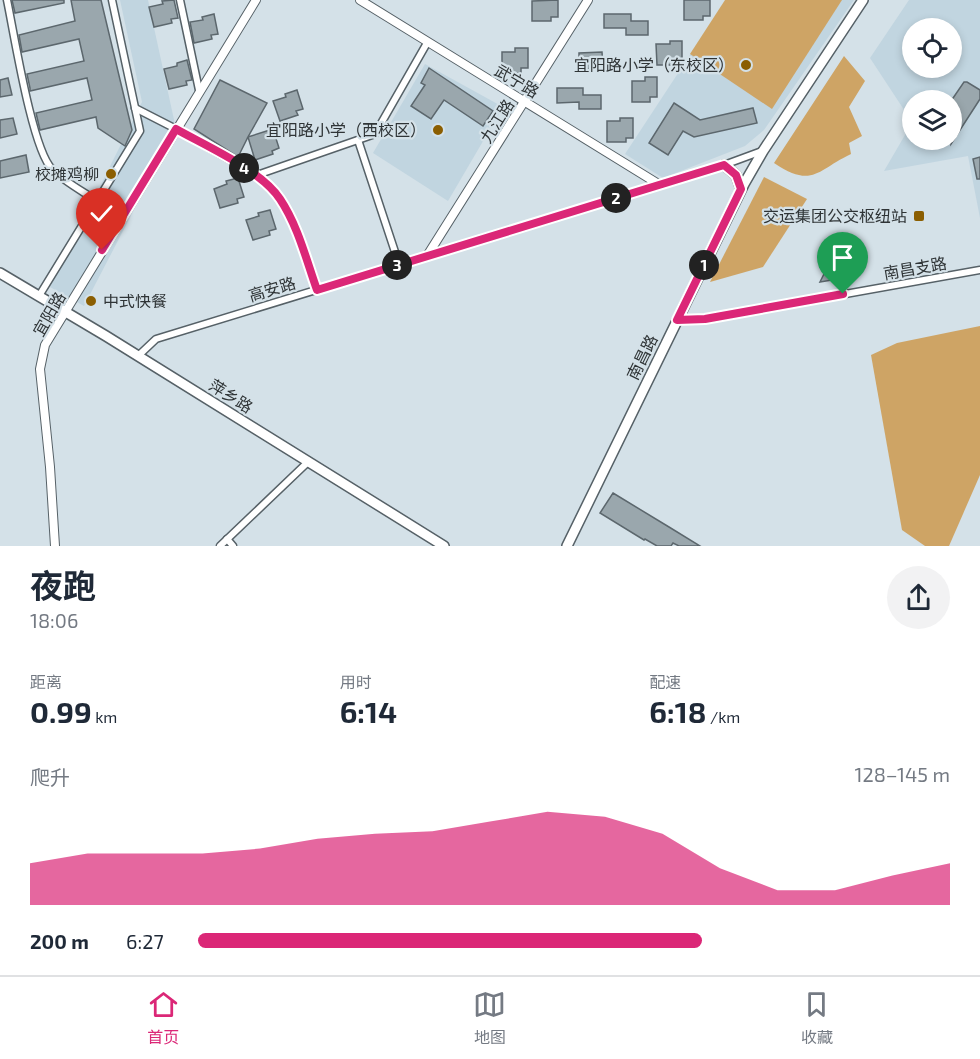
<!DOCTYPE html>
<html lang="zh">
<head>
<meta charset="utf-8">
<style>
	:root { --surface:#fff; --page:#f2f2f3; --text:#1f2937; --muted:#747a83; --line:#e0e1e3; --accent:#db2777 }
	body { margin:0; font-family:"Exo 2","Noto Sans SC",sans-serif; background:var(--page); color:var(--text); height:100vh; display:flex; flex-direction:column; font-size:22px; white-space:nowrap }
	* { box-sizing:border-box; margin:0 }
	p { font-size:20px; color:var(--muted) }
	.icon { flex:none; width:33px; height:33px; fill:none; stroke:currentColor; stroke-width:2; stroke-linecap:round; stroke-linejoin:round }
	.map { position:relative; height:546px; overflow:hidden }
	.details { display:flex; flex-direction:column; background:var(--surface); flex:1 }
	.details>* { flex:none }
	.buttons { position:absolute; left:902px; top:18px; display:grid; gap:12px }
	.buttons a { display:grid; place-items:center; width:60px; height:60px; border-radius:50%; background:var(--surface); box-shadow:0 3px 9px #0003; font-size:30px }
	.pin { position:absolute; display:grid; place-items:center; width:51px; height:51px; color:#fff; margin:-62px -26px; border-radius:50% 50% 50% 0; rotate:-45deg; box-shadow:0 0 6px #0007 }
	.pin .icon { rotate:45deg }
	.km { position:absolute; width:30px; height:30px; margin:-15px; border-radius:50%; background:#222; color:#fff; font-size:16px; line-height:30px; text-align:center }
	.round { display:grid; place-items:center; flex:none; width:63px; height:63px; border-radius:32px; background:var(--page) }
	.headline { display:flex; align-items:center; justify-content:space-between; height:102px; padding:0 30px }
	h1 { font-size:33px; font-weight:700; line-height:45px }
	.figures { display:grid; grid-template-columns:repeat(3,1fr); gap:9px; height:102px; padding:6px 30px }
	.figures div { display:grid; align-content:center }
	.figures b { font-size:30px; font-weight:700 }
	.figures small { font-size:16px; font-weight:400 }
	.figures p { font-size:16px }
	.chart { height:168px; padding:12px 30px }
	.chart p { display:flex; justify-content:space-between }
	.chart svg { width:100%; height:108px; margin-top:6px; fill:var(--accent); opacity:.7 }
	ul { padding:0 30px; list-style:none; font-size:20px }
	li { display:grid; grid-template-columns:96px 72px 1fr; align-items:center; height:45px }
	li i { height:15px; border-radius:8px; background:var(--accent) }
	.dock { display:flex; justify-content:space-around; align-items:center; height:84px; border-top:2px solid var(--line); background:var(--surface); font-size:16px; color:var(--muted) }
	.dock a { display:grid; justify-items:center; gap:3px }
	.dock .active { color:var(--accent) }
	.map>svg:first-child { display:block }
</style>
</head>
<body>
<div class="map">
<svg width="980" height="546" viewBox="0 0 980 546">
	<rect width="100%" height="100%" fill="#d4e1e8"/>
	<g fill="#c1d5e0" fill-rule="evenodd">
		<path d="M120 0H148L176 129 84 306 50 287 142 102Z"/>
		<path d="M726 0H854L764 130 745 146 663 178 625 154Z"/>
		<path d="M909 0H980V218L968 156 884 171 912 123V140H951V100H912V122L870 58ZM912 28H951V68H912Z"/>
		<path d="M425 64 503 107 448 201 373 153Z"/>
	</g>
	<g fill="#cea465">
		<path d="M725 0H842L772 109 690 54Z"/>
		<path d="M844 56 865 81 849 107 862 136 849 143 851 154C817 170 813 189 774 163Z"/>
		<path d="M764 177 807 199 763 267 710 282Z"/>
		<path d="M980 326V475L949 546H925L902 530 871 355 897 343Z"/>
	</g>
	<g fill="#9aa7ad" stroke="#5c676d" stroke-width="1.5">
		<path d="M12 0H64V3L15 13Z"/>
		<path d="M71 0H101L132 130 125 146 98 128 96 117 40 130 36 113 92 100 87 78 30 91V88L27 74 84 61 79 39 22 52 19 35 75 21Z"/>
		<path d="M174 0 178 18 171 19 172 23 154 27 149 7 163 4 162 1Z"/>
		<path d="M558 0V17H551V21H532V1Z"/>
		<path d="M684 0H710V16H703V20H684Z"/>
		<path d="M214 14 218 34 211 35 212 39 194 43 190 22 203 20 202 17Z"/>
		<path d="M604 14H631V21H648V35H626V28H604Z"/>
		<path d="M670 41H682V61H675V65H657L656 44H670Z"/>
		<path d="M515 48H528V68H521V73H502V52H515Z"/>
		<path d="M602 52 603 68 579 69V53Z"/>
		<path d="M187 60 192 80 186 81 187 85 169 89 164 69 177 66V63Z"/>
		<path d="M429 68 493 111 483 126 444 100 431 119 411 106 425 85 421 83Z"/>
		<path d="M645 77H657V97H650V102H632V81H645Z"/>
		<path d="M8 78 12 95 0 97V80Z"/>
		<path d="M220 80 267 103 248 137 273 129 279 148 272 151 273 154 255 160 248 137 238 157 194 129Z"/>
		<path d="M964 82H967L980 90V99L951 144V101Z"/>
		<path d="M557 88H583V95H601V109H579V102L557 103Z"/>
		<path d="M297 90 303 109 296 111 298 115 280 121 273 101 286 97 285 94Z"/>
		<path d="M674 103 700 120 753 108 757 123 694 137 683 131 668 155 649 143Z"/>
		<path d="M13 118 17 134 0 138V120Z"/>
		<path d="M620 118H633V138H626V142H607V121H620Z"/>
		<path d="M26 155 29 172 0 178V161Z"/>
		<path d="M980 157V179H977L973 159Z"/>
		<path d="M238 178 244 197 237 199 238 203 220 208 214 189 227 184 226 181Z"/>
		<path d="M270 210 276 229 269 231 270 235 253 240 246 220 259 216 258 213Z"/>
		<path d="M852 257 856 276 820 282 826 270 845 267 843 258Z"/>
		<path d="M613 493 669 527 700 546H679L673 543 671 546H657L645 539 644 540 600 513Z"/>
	</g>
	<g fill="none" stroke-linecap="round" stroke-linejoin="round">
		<defs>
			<g id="minor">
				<path d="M7 0C14 33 32 149 52 169 63 181 84 192 97 201"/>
				<path d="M180 0 199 90"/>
				<path d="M135 108 176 129 257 175 278 197 295 226 317 290"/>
				<path d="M358 140 399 264"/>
				<path d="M257 175 375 134 427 43"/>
				<path d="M39 296 140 131 112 0"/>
				<path d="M677 320 705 319 980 270"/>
				<path d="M138 356 156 339 724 165 762 151"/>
				<path d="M227 539 233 546"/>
				<path d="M220 546 309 461"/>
			</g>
			<g id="tertiary">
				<path d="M360 0 660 185"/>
				<path d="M427 256 588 0"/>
				<path d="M55 546 50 467 40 369 45 345 256 0"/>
			</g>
			<g id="secondary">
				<path d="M724 165 736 175 741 189"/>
				<path d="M0 273 106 336 444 546"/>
				<path d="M567 546 744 184 763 151 863 0"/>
			</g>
		</defs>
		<use href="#minor" stroke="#566167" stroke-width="9"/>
		<use href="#tertiary" stroke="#566167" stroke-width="10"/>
		<use href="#secondary" stroke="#566167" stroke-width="12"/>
		<use href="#minor" stroke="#fff" stroke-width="6"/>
		<use href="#tertiary" stroke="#fff" stroke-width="8"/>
		<use href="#secondary" stroke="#fff" stroke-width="9"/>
	</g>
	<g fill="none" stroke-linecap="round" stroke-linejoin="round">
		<defs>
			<path id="route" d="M102 250 176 129C206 146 261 170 280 199 298 226 306 259 317 290L724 165 736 175 741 189 677 320 705 319 843 294"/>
		</defs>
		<use href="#route" stroke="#fff" stroke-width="12"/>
		<use href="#route" stroke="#db2777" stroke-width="8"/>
	</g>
	<g fill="#8b5e01" stroke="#d4e1e8" stroke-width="2">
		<circle cx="746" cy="65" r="6"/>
		<circle cx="438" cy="130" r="6"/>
		<circle cx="111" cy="174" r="6"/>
		<rect x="913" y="210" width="12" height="12" rx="3"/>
		<circle cx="91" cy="301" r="6"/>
	</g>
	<g text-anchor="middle" stroke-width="4.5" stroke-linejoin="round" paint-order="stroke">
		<g font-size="16" fill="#2f3436" stroke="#d4e1e8" text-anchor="end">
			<text x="734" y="71">宜阳路小学（东校区）</text>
			<text x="426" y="136">宜阳路小学（西校区）</text>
			<text x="99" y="180">校摊鸡柳</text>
			<text x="907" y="222">交运集团公交枢纽站</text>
			<text x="103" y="307" text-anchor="start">中式快餐</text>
		</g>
		<g font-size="16" fill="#2f3436" stroke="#d4e1e8">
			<text transform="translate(517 81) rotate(31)" y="6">武宁路</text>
			<text transform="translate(497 121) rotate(-58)" y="6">九江路</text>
			<text transform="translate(915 268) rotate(-10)" y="6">南昌支路</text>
			<text transform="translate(272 289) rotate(-17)" y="6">高安路</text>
			<text transform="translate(49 314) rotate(-60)" y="6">宜阳路</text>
			<text transform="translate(642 357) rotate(-64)" y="6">南昌路</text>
			<text transform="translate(231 396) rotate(32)" y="6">萍乡路</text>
		</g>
	</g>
</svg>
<div class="buttons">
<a><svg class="icon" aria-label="locate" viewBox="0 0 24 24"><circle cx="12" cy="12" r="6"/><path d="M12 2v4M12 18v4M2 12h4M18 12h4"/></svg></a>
<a><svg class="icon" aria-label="layers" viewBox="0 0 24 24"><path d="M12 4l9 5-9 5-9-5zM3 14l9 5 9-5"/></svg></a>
</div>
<div class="pin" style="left:843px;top:294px;background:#1e9e55"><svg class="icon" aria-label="arrive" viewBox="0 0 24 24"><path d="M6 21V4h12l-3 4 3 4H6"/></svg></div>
<div class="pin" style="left:102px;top:250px;background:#d93025"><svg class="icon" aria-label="check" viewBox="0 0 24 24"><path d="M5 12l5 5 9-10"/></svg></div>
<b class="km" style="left:704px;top:265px">1</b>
<b class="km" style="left:616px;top:198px">2</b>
<b class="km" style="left:397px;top:265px">3</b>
<b class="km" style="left:244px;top:168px">4</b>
</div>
<section class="details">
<div class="headline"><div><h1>夜跑</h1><p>18:06</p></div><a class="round"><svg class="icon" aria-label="share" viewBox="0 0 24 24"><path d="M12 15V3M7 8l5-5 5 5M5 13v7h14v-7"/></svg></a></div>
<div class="figures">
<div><p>距离</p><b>0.99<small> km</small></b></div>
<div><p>用时</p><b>6:14</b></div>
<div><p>配速</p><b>6:18<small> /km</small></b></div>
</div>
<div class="chart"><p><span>爬升</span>128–145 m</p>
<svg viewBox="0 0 160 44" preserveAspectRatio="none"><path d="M0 44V27L10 23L20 23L30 23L40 21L50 17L60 15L70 14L80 10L90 6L100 8L110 15L120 29L130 38L140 38L150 32L160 27V44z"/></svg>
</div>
<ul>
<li><b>200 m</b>6:27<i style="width:67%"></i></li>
</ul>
</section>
<nav class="dock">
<a class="active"><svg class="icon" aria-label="home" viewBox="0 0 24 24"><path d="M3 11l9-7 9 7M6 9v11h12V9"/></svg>首页</a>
<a><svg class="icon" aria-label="map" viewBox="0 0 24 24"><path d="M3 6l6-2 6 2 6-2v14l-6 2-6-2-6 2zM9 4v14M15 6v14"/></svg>地图</a>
<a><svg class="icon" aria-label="saved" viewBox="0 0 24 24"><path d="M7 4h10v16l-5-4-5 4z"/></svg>收藏</a>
</nav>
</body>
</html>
